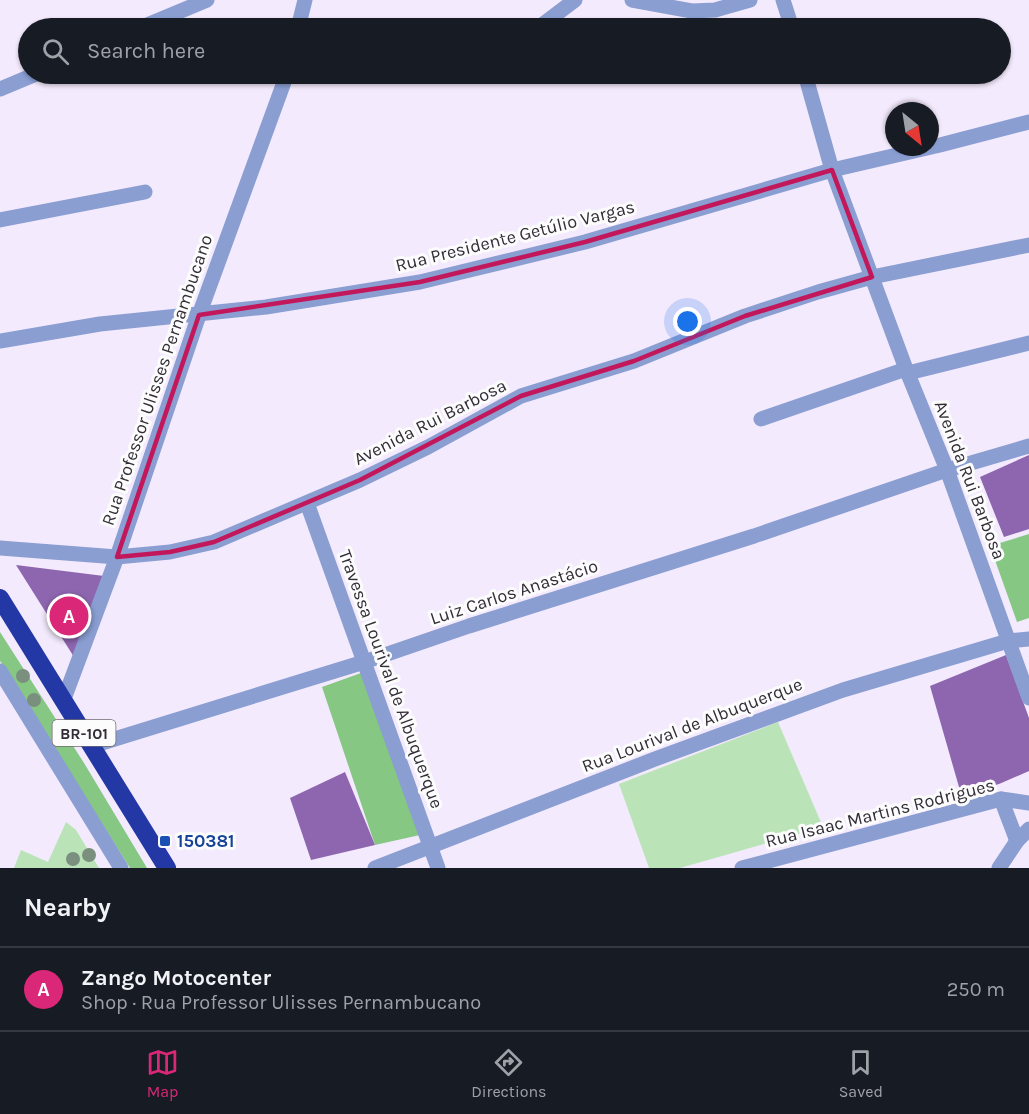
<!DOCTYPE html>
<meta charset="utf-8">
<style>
body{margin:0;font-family:Karla,sans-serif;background:#242831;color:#f1f3f6}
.compass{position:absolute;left:885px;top:102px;width:54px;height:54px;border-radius:50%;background:#171b24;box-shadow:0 2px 4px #0004;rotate:150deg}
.you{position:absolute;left:688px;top:322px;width:21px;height:21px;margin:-15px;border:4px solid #fff;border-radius:50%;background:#1a73e8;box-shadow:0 0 0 9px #1a73e833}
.badge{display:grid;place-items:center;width:39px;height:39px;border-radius:50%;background:#db2777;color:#fff;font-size:20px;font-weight:700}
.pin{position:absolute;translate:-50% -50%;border:3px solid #fff;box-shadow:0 2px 6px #0006}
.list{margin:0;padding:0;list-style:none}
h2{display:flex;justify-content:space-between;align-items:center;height:78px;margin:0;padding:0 24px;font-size:26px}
h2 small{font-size:20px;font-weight:400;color:#9ea1a6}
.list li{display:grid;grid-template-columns:39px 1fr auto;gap:18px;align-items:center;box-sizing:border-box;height:84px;padding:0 24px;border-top:2px solid #363941}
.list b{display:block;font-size:22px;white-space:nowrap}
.list p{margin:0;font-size:20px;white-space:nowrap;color:#9ea1a6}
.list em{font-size:20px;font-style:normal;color:#9ea1a6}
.icon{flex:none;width:33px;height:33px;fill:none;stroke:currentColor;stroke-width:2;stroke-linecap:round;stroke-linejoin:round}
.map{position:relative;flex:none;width:1029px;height:868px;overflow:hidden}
.search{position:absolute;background:#171b24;box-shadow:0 2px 4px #0004;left:18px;right:18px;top:18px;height:66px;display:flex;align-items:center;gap:15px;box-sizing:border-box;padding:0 21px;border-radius:33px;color:#9ea1a6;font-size:22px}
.sheet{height:162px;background:#171b24}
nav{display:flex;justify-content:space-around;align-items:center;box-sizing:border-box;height:84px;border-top:2px solid #363941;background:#171b24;font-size:16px;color:#9ea1a6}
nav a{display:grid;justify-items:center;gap:3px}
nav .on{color:#db2777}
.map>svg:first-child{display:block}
.green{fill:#bae4b8}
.forest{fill:#85c783}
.building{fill:#8e66b0}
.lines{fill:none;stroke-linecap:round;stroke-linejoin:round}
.minor{stroke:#8a9ed2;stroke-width:15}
.highway{stroke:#2337a5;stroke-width:18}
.tree{fill:#7b8f7f}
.marked{fill:none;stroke:#c2185b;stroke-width:4.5;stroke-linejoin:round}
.transit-dot{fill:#1a4fb4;stroke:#fcfcfc;stroke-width:2}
.labels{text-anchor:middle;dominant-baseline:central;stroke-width:6;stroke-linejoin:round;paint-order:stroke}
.shield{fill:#fcfcfc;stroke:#6f6b71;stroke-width:1.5}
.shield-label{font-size:16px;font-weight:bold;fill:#322d36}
.street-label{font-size:18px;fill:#322d36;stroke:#fcfcfc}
.transit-label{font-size:18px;font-weight:bold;fill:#164399;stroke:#fcfcfc;text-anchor:start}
</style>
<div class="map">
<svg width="1029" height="868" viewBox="0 0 1029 868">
<rect width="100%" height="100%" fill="#f4eafd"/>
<g class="green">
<path d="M 778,722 L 823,827 L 680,868 L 649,868 L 619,784 Z"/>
<path d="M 66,822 L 76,830 L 99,868 L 14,868 L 21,850 L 48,862 Z"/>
</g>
<g class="forest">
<path d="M 1029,534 L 1029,618 L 1017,622 L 990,546 Z"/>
<path d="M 0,632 L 84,763 L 147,868 L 130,868 L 0,661 Z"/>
<path d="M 361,673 L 420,835 L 375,845 L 322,687 Z"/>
</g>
<g class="building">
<path d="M 1029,455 L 1029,529 L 1004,537 L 980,477 Z"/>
<path d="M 16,565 L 104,576 L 74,657 Z"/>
<path d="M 1006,655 L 1029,718 L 1029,771 L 999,784 L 961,794 L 930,686 Z"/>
<path d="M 345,772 L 375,845 L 311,860 L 290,798 Z"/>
</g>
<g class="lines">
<g class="minor">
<path d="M 632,0 L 692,11 L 715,10 L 750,0"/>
<path d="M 783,0 L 792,28"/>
<path d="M 140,28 L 207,0"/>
<path d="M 298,28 L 305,0"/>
<path d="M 538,28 L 575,0"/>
<path d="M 805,74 L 832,170 L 906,369 L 947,470 L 1029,698"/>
<path d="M 0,89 L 36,74"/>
<path d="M 0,220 L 145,192"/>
<path d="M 0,341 L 100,324 L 266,307 L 420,282 L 585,242 L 832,170 L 940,145 L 1029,122"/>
<path d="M 908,373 L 1029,343"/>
<path d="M 761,419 L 906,369"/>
<path d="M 307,503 L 438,868"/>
<path d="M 0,548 L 117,557 L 170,552 L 214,542 L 360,480 L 428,447 L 521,396 L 634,361 L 745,316 L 818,292 L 872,277 L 1029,245"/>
<path d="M 0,671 L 121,868"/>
<path d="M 64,699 L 117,557 L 199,315 L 287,74"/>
<path d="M 92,746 L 364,662 L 469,626 L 754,536 L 947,470 L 1029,446"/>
<path d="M 1001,799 L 1017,841"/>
<path d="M 375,868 L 655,759 L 843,690 L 1008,641 L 1029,639"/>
<path d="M 742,868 L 1001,799 L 1029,803"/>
<path d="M 999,868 L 1017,841 L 1029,829"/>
</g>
<path class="highway" d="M 0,598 L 167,868"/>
</g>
<g class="tree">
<circle cx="23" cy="676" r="7"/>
<circle cx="34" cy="700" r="7"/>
<circle cx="89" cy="855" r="7"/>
<circle cx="73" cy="859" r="7"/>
</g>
<path class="marked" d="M 832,170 L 872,277 L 745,316 L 634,361 L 521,396 L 360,480 L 214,542 L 170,552 L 117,557 L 199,315 L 420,282 L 585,242 Z"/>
<rect class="transit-dot" x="159" y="835" width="12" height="12" rx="3"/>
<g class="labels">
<rect class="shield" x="52.5" y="720" width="63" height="26" rx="4.5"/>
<g class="shield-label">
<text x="84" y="733">BR-101</text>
</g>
<g class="street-label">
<text transform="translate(515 236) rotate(-14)">Rua Presidente Getúlio Vargas</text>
<text transform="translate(157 380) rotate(-71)">Rua Professor Ulisses Pernambucano</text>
<text transform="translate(430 422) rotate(-27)">Avenida Rui Barbosa</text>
<text transform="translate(970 480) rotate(69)">Avenida Rui Barbosa</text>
<text transform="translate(514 592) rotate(-18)">Luiz Carlos Anastácio</text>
<text transform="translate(391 679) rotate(70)">Travessa Lourival de Albuquerque</text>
<text transform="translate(692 725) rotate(-21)">Rua Lourival de Albuquerque</text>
<text transform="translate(880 813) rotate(-14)">Rua Isaac Martins Rodrigues</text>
</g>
<g class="transit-label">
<text x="177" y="841">150381</text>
</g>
</g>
</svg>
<svg class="compass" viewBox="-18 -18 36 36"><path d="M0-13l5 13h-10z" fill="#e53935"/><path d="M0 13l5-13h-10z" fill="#9ea1a6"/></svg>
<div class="you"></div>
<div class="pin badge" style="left:69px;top:616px">A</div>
<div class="search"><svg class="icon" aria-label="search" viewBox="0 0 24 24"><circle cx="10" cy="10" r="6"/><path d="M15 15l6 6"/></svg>Search here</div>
</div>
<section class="sheet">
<h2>Nearby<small></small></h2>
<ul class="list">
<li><span class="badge">A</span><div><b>Zango Motocenter</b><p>Shop · Rua Professor Ulisses Pernambucano</p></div><em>250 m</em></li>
</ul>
</section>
<nav>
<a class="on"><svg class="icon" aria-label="map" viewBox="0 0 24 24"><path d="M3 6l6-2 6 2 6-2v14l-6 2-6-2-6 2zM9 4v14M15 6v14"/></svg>Map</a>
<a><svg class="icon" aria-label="directions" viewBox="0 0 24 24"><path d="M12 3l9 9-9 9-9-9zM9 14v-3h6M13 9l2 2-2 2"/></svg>Directions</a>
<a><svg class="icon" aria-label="saved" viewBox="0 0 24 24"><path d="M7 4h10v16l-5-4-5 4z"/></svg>Saved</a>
</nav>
